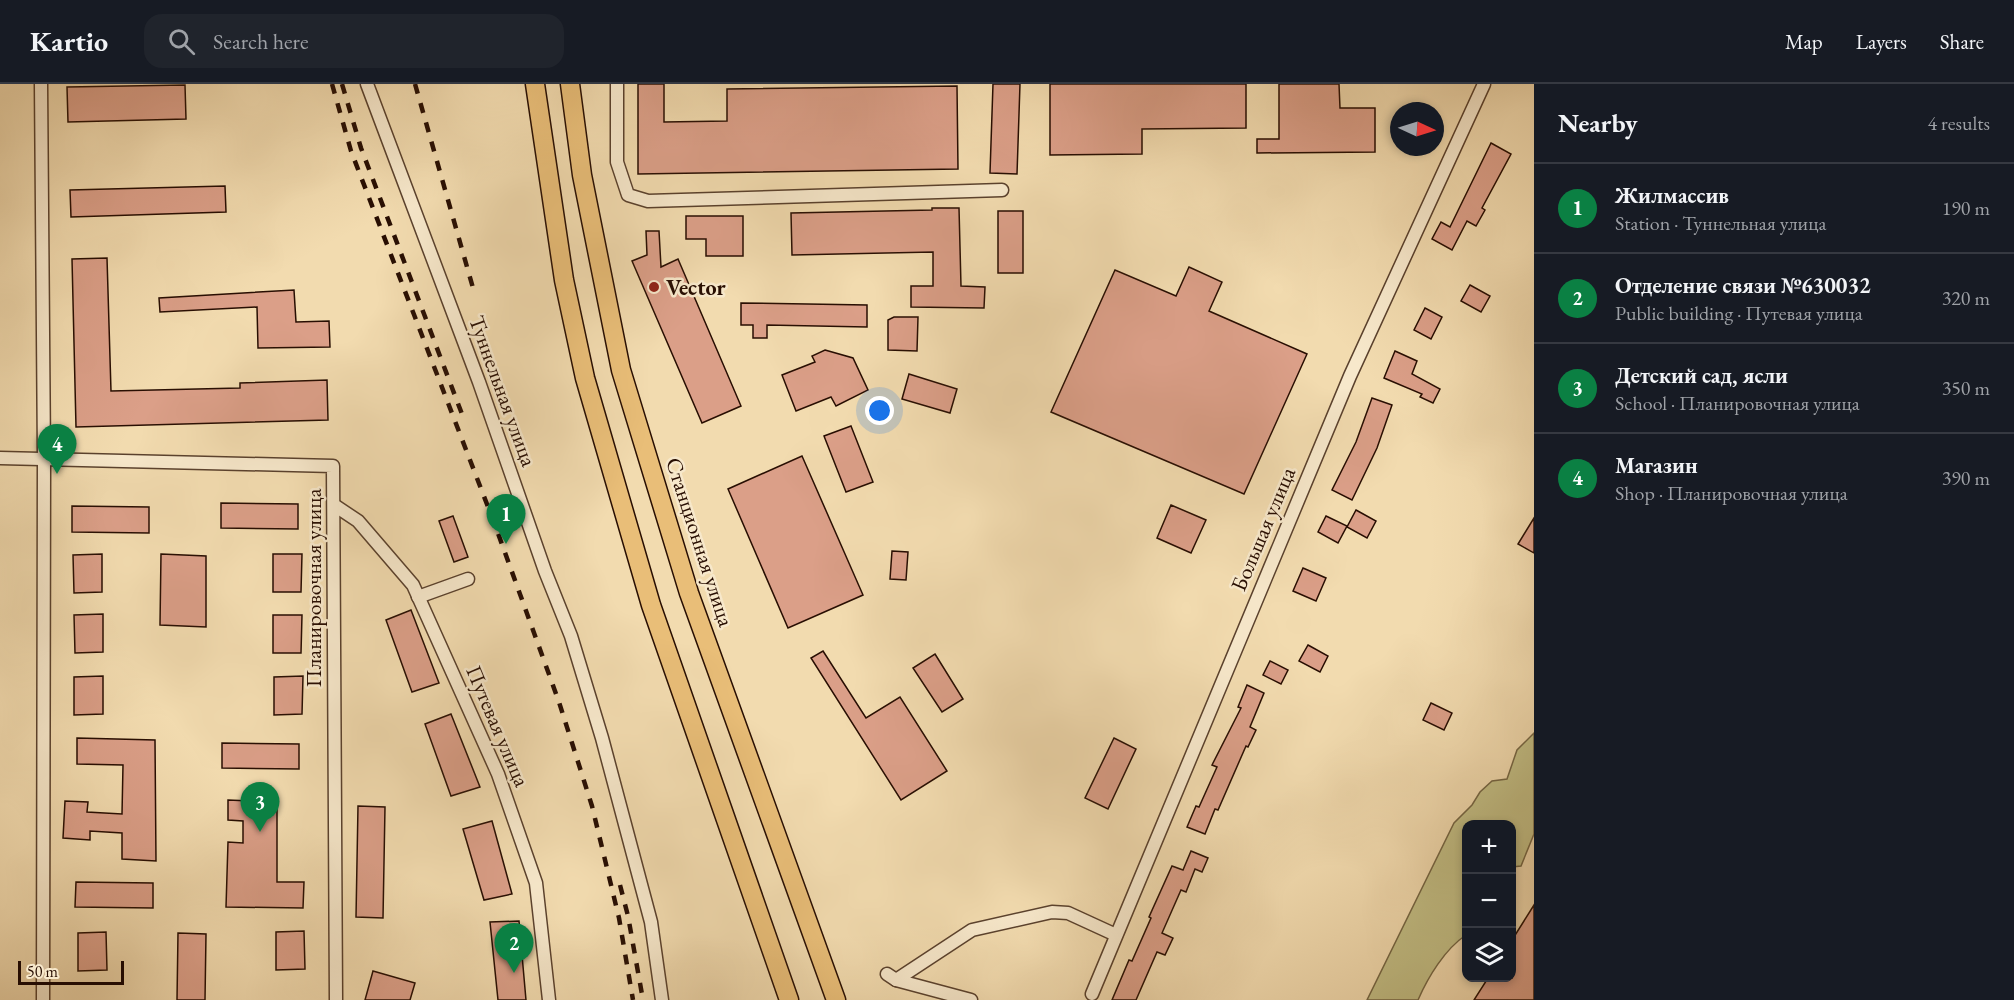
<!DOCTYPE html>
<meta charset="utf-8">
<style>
body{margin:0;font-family:"EB Garamond",serif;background:#20242c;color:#f1f3f6}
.controls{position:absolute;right:18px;bottom:18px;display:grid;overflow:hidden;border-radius:12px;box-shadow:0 3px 9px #0003}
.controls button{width:54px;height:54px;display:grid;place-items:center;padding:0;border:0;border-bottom:2px solid #363941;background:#171b24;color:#f1f3f6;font:30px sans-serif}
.compass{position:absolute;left:1390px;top:18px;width:54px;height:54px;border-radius:50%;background:#171b24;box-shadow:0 3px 9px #0003;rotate:94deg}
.scale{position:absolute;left:18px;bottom:15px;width:106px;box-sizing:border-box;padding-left:6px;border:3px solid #280e02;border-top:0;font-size:16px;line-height:21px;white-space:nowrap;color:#280e02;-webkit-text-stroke:4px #f7e8cb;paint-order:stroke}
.you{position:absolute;left:880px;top:327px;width:21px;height:21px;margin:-15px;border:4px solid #fff;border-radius:50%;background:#1a73e8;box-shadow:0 0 0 9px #1a73e833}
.badge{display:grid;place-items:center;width:39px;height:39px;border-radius:50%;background:#0b8043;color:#fff;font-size:20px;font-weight:700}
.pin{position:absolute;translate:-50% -50px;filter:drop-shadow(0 2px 3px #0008)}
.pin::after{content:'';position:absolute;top:32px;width:21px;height:18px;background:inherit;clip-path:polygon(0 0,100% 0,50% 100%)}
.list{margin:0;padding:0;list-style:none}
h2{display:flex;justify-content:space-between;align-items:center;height:78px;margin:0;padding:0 24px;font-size:26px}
h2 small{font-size:20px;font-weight:400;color:#9ea1a6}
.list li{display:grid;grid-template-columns:39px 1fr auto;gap:18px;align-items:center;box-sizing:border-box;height:90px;padding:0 24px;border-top:2px solid #363941}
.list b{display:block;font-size:22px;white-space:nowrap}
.list p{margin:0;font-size:20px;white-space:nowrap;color:#9ea1a6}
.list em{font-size:20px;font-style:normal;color:#9ea1a6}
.icon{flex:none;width:33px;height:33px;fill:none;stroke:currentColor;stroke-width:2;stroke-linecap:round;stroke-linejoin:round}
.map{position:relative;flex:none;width:1534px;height:916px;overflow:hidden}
header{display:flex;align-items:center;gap:36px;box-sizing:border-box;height:84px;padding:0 30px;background:#171b24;border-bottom:2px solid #363941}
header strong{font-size:28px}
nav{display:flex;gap:33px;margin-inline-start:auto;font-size:21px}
.search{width:420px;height:54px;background:#20242c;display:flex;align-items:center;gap:15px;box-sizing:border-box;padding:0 21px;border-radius:18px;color:#9ea1a6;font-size:22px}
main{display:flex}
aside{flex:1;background:#171b24}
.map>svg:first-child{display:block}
.green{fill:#c2be85;stroke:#756644;stroke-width:1.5}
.building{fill:#db9f88;stroke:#280e02;stroke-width:1.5}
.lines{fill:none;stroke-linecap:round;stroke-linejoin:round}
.minor-casing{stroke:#5a412d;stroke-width:15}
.primary-casing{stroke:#280e02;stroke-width:21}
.minor{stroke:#f7e8cb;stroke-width:12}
.primary{stroke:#e9be78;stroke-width:18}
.rail{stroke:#280e02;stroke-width:4.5;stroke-dasharray:10 10;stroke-linecap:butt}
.poi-dot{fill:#8f2418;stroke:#f7e8cb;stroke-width:2}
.labels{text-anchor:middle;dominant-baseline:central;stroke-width:5;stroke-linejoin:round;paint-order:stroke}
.poi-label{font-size:22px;font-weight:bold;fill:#280e02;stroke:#f7e8cb;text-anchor:start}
.street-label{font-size:22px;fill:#280e02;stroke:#f7e8cb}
</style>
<header>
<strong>Kartio</strong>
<div class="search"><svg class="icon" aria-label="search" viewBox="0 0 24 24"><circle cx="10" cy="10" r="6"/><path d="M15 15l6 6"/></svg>Search here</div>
<nav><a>Map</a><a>Layers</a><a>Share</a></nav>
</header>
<main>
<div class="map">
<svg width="1534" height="916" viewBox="0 0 1534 916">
<rect width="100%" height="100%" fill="#f2dbaf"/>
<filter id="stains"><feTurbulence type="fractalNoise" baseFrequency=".00333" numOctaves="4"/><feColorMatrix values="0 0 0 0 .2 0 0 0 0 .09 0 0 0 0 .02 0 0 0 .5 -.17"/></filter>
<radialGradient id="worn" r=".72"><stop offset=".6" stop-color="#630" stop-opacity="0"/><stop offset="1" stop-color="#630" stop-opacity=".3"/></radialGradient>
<path class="green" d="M 1534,649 L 1534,750 L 1521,782 L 1512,783 L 1512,740 L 1466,740 L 1466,851 C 1445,865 1428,893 1418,916 L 1367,916 L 1454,739 L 1472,721 L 1480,708 L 1492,697 L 1507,695 L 1517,666 Z"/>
<g class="building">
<path d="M 638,0 L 664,0 L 664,38 L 727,37 L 727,5 L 957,2 L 958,85 L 638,90 Z"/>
<path d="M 993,0 L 1020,0 L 1017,90 L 990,89 Z"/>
<path d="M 1050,0 L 1246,0 L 1246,44 L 1142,45 L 1142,70 L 1050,71 Z"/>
<path d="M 1279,0 L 1339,0 L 1340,24 L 1375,24 L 1375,68 L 1257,69 L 1257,55 L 1279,55 Z"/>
<path d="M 185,1 L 186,35 L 68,38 L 67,3 Z"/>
<path d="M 1491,59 L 1511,70 L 1482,124 L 1485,126 L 1476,142 L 1467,137 L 1452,166 L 1432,155 L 1441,138 L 1450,143 Z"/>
<path d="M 225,102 L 226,128 L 71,133 L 70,106 Z"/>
<path d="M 932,124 L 959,124 L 961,202 L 985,203 L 984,224 L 911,223 L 911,202 L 933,202 L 933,168 L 792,171 L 791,129 L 932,126 Z"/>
<rect x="998" y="127" width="25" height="62"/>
<path d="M 686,132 L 743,132 L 743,172 L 706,172 L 706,155 L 686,155 Z"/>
<path d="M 646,147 L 659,147 L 661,183 L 678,175 L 741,322 L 702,339 L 632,177 L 647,171 Z"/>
<path d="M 107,174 L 111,307 L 240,304 L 240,299 L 327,296 L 328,336 L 76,343 L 72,175 Z"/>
<path d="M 1189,183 L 1222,198 L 1209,227 L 1307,270 L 1244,410 L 1051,328 L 1115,186 L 1176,212 Z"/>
<path d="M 1470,201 L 1490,212 L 1481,228 L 1461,217 Z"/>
<path d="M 294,206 L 296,238 L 329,237 L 330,263 L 258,264 L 257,223 L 160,228 L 159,214 Z"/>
<path d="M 741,219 L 867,221 L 867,243 L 767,241 L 767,254 L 753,254 L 753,241 L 741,241 Z"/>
<path d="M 1425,224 L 1442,233 L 1431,255 L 1414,246 Z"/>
<path d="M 894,233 L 918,233 L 917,267 L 888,266 L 888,236 Z"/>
<path d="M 825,266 L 853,274 L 868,306 L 836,322 L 831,313 L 796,327 L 782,291 L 815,278 L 812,272 Z"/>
<path d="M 1395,267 L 1417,277 L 1412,290 L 1440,305 L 1433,319 L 1420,313 L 1422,310 L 1384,294 Z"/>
<path d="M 909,290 L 957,305 L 950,329 L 902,315 Z"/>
<path d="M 1372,314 L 1392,321 L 1377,364 L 1352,416 L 1332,406 L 1356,358 Z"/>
<path d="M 851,342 L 873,398 L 846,408 L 824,352 Z"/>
<path d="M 802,372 L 863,511 L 788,544 L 728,405 Z"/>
<path d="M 221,419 L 298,420 L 298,445 L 221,444 Z"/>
<path d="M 1171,421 L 1206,436 L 1191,469 L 1157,454 Z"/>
<path d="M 72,422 L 149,423 L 149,449 L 72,448 Z"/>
<path d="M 1356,426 L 1376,437 L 1367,454 L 1347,443 Z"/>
<path d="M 453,432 L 468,473 L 454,478 L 439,437 Z"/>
<path d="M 1326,432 L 1347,442 L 1338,459 L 1318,448 Z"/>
<path d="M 1534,434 L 1534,469 L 1518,460 Z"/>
<path d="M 892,467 L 908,468 L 906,496 L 890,495 Z"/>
<path d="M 102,470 L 102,508 L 74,509 L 73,471 Z"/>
<path d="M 161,470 L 206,472 L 206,543 L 160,541 Z"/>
<path d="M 273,470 L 302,470 L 301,508 L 273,508 Z"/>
<path d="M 1303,484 L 1326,494 L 1316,517 L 1293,507 Z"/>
<path d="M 411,526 L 439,599 L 412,608 L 386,536 Z"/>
<path d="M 103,530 L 103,568 L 75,569 L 74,531 Z"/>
<path d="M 273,531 L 302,531 L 301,569 L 273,569 Z"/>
<path d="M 1308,561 L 1328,572 L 1320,588 L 1299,577 Z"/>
<path d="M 823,567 L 866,634 L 900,613 L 947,687 L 901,716 L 811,574 Z"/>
<path d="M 935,570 L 963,615 L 942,628 L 913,584 Z"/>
<path d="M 1270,577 L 1288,586 L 1281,600 L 1263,591 Z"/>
<path d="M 103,592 L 103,630 L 74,631 L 74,593 Z"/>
<path d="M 303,592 L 302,630 L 274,631 L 274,593 Z"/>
<path d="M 1247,601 L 1264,609 L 1250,643 L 1256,646 L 1248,663 L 1246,662 L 1218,726 L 1215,725 L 1205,750 L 1187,743 L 1196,722 L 1199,723 L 1217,683 L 1212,681 L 1241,624 L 1238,623 Z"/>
<path d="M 1431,619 L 1452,629 L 1444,646 L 1423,636 Z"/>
<path d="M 451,630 L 480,703 L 451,712 L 425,640 Z"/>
<path d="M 77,654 L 155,656 L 156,777 L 122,775 L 122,749 L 90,747 L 90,756 L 63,754 L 65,717 L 88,718 L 87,728 L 122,730 L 123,681 L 77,680 Z"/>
<path d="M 1114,654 L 1136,665 L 1108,725 L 1085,714 Z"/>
<path d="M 222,659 L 299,660 L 299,685 L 222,684 Z"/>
<path d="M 228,716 L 277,718 L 277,798 L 304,798 L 303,824 L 226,823 L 228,758 L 243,759 L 243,737 L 228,736 Z"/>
<path d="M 358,722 L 385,723 L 383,834 L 356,833 Z"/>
<path d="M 492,737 L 512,810 L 484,816 L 463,745 Z"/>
<path d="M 1191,767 L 1208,774 L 1202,788 L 1195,785 L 1186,808 L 1181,806 L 1162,849 L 1173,854 L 1165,871 L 1157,868 L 1136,916 L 1112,916 L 1129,876 L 1132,877 L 1151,834 L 1149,833 L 1172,782 L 1183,786 Z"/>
<path d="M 76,798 L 153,799 L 153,824 L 75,823 Z"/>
<path d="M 1534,821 L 1534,916 L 1474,916 L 1488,894 L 1512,894 L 1512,856 Z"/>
<path d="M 519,837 L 526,916 L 498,916 L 490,838 Z"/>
<path d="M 304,847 L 305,885 L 276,886 L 276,848 Z"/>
<path d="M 106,848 L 107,886 L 78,887 L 78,849 Z"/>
<path d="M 178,849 L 206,850 L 205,916 L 177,916 Z"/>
<path d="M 373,887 L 415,899 L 410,916 L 365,916 Z"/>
</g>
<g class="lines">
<g class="minor-casing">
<g id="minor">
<path d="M 41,0 L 44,374 L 43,916"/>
<path d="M 367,0 L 479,298 L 545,487 L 571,552 L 602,654 L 651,838 L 662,916"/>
<path d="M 617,0 L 617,78 L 628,111 L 648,117 L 1002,106"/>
<path d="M 0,374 L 333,382 L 336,916"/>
<path d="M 334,421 L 358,437 L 413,501 L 498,690 L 536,799 L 549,916"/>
<path d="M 418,513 L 468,495"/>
<path d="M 887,890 L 896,896 L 971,916"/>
<path d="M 896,896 L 972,846 L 1052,828 L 1068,829 L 1116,851"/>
<path d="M 1092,910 L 1350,292 L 1484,0"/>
</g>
</g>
<g class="primary-casing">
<g id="primary">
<path d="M 535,0 L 564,196 L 585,294 L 651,521 L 789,916"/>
<path d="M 570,0 L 582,91 L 621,286 L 689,509 L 836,916"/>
</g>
</g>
<use href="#minor" class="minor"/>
<use href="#primary" class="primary"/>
<g class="rail">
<path d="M 332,0 L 351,67 L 495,441 L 559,618 L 592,722 L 619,834 L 633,916"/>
<path d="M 342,0 L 361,64 L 465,338"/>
<path d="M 415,0 L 473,204"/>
<path d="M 620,801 L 628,832 L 643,916"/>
</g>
</g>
<circle class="poi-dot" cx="654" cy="203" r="6"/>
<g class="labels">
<g class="poi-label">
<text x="666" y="203">Vector</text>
</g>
<g class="street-label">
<text transform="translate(503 307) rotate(70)">Туннельная улица</text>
<text transform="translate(1263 445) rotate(-67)">Большая улица</text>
<text transform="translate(700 458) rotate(72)">Станционная улица</text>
<text transform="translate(313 504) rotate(-90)">Планировочная улица</text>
<text transform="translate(498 642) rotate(67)">Путевая улица</text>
</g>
</g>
<rect width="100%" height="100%" filter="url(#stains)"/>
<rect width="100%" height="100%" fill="url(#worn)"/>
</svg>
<div class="controls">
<button>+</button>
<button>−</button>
<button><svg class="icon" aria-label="layers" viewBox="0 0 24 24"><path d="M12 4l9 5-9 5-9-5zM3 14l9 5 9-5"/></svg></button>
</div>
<svg class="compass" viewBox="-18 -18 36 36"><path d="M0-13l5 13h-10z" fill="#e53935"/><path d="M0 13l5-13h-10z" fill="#9ea1a6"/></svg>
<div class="scale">50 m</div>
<div class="you"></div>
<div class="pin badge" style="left:506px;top:460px">1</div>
<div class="pin badge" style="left:514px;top:889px">2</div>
<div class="pin badge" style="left:260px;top:748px">3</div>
<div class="pin badge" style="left:57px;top:390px">4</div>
</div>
<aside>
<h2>Nearby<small>4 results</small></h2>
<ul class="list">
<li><span class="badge">1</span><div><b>Жилмассив</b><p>Station · Туннельная улица</p></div><em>190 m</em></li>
<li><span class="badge">2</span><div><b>Отделение связи №630032</b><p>Public building · Путевая улица</p></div><em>320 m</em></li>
<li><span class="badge">3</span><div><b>Детский сад, ясли</b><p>School · Планировочная улица</p></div><em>350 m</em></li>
<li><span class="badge">4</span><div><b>Магазин</b><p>Shop · Планировочная улица</p></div><em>390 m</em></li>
</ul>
</aside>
</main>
